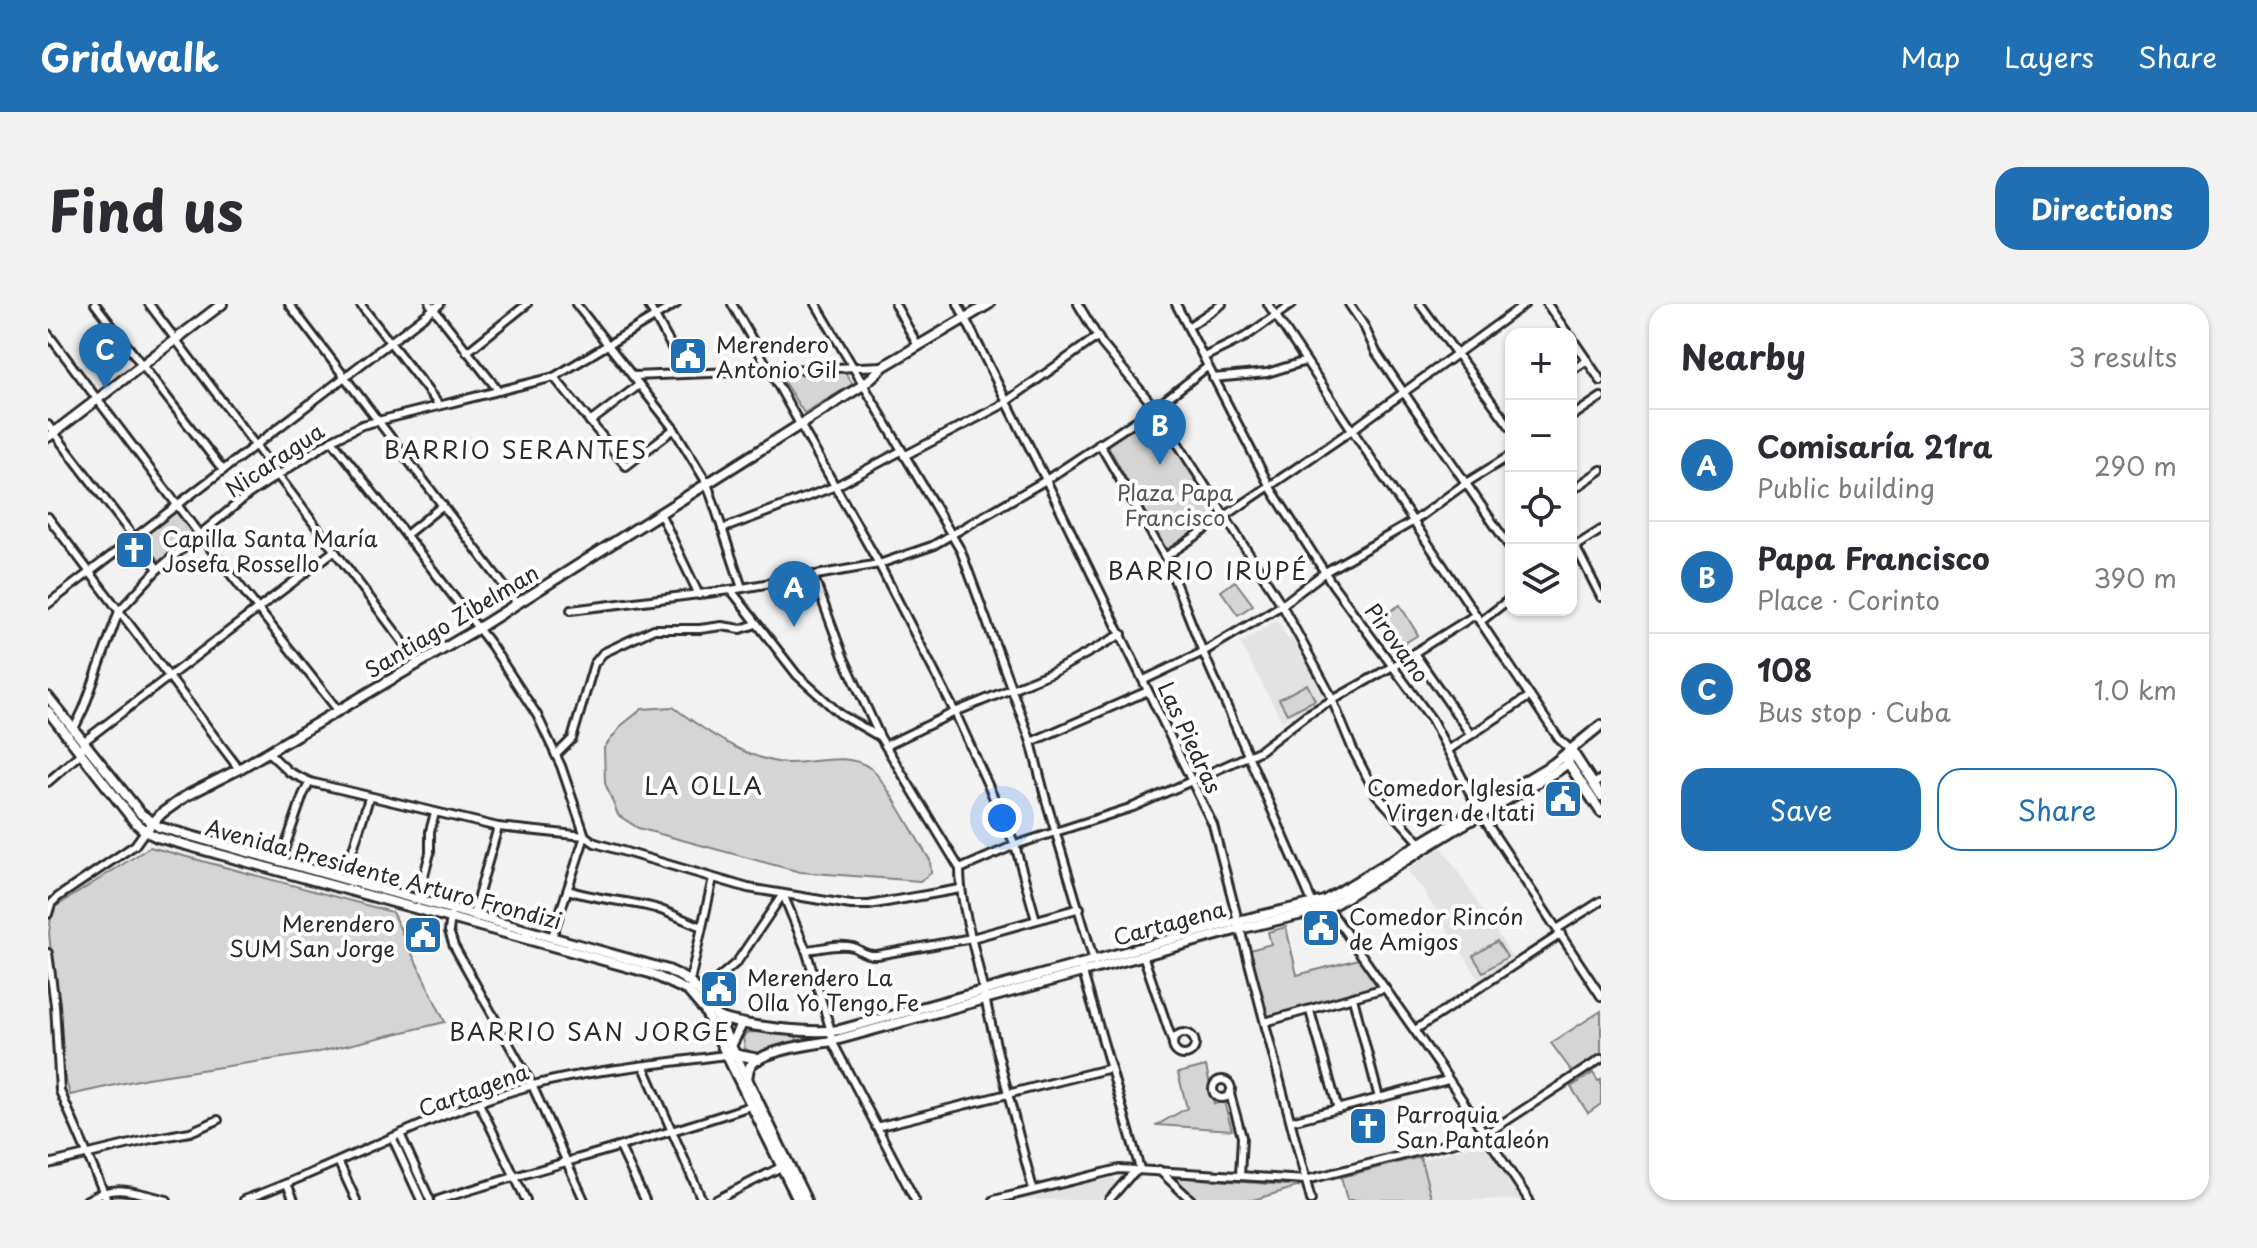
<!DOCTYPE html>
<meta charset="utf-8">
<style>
body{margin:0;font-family:"Playpen Sans",sans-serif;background:#f2f2f3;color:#2b2b33}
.controls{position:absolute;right:24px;top:24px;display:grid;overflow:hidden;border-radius:16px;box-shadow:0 2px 6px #0004}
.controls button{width:72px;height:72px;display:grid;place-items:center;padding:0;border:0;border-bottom:2px solid #e1e1e2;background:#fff;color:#2b2b33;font:40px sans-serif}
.you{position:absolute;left:954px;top:514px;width:28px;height:28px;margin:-20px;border:6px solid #fff;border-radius:50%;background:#1a73e8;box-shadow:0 0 0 12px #1a73e833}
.badge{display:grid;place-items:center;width:52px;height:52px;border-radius:50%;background:#1f6fb2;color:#fff;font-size:26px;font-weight:700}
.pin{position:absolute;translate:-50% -66px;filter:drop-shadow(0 2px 4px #0008)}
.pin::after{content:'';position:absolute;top:42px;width:28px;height:24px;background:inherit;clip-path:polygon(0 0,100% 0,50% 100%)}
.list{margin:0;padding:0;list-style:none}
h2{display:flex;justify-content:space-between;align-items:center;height:104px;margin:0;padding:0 32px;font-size:34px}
h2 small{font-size:26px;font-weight:400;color:#7c7c81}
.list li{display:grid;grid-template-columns:52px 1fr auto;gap:24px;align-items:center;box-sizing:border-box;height:112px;padding:0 32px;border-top:2px solid #e1e1e2}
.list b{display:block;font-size:30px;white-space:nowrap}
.list p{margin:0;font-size:26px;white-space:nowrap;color:#7c7c81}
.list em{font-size:26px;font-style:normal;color:#7c7c81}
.actions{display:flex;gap:16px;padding:24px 32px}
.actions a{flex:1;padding:18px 0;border:2px solid #1f6fb2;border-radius:24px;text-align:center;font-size:28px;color:#1f6fb2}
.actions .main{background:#1f6fb2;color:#fff}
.icon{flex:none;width:44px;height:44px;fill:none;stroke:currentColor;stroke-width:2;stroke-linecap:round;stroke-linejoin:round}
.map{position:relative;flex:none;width:1553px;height:896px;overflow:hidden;border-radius:24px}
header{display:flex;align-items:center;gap:48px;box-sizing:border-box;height:112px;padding:0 40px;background:#1f6fb2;color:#fff}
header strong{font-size:38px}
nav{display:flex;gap:44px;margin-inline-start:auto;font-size:28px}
.intro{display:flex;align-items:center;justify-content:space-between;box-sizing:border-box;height:192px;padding:0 48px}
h1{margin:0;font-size:56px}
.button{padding:20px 36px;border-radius:24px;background:#1f6fb2;color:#fff;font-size:28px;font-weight:700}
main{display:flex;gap:48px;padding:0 48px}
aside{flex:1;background:#fff;border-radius:24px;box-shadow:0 2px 6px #0004}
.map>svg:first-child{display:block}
.built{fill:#e3e3e3}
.green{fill:#d5d5d5;stroke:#808080;stroke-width:2}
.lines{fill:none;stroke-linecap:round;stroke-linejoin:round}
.street-casing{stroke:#2b2b2b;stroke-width:12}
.secondary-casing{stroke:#2b2b2b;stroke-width:14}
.street{stroke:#fff;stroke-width:6}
.secondary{stroke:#fff;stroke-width:8}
.labels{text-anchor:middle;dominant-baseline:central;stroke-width:8;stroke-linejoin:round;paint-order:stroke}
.poi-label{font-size:22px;fill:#2b2b2b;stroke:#fff;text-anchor:start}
.street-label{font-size:22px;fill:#2b2b2b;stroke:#fff}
.park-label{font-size:22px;fill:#565656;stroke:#fff}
.neighbourhood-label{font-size:24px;letter-spacing:2px;fill:#2b2b2b;stroke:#fff}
</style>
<header>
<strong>Gridwalk</strong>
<nav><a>Map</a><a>Layers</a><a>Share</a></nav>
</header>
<div class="intro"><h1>Find us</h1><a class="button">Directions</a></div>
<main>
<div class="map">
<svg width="1553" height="896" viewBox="0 0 1553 896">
<rect width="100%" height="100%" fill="#f2f2f2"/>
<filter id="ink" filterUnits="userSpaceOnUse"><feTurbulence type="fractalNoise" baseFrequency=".0125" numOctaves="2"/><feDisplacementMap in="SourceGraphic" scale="16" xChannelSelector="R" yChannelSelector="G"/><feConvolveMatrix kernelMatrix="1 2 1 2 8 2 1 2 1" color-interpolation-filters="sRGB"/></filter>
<g filter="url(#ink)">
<g class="built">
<path d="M 1229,316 L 1240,335 L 1244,334 L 1275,391 L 1273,395 L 1234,417 L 1192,339 Z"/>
<path d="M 1394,543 L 1465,654 L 1431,676 L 1372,581 L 1370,581 L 1359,566 Z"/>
<path d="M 1436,839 L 1474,896 L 1384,896 L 1373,856 Z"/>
<path d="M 1064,871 L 1068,878 L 1052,896 L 969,896 Z"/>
</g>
<g class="green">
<path d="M 795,66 L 805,80 L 756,109 L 732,72 Z"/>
<path d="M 1106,110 L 1169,209 L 1168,214 L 1121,247 L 1117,246 L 1059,140 Z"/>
<path d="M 130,206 L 148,229 L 111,261 L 91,236 Z"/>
<path d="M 1187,277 L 1205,301 L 1190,311 L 1173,287 Z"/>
<path d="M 1352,301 L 1370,331 L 1352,342 L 1333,313 Z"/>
<path d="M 1259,380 L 1267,396 L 1239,410 L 1231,395 Z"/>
<path d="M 625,403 C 656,426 700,457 739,459 C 767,460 798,447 822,464 C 836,473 870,538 882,556 L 883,569 L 872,577 L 752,568 L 590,524 L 570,511 L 557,479 L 556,444 L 574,421 L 594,405 Z"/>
<path d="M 102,543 L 344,608 L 397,718 L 267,749 L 99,774 L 22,791 L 15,766 L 1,629 L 4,605 Z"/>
<path d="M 1238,623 L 1249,671 L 1311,655 L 1331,683 L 1220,714 L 1202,646 L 1223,640 L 1220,628 Z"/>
<path d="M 1449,637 L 1459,653 L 1435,668 L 1425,652 Z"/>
<path d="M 1553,707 L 1553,752 L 1525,769 L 1503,739 Z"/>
<path d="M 704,728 L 747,729 L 749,736 L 748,738 L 709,750 L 697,745 L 695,734 L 698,729 Z"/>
<path d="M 1158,762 L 1166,800 L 1176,798 L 1184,826 L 1109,821 L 1139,804 L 1130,769 Z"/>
<path d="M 1545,769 L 1550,777 L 1553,776 L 1553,800 L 1540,809 L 1523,783 Z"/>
<path d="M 1372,853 L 1384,896 L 1299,896 L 1293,873 Z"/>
<path d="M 1123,873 L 1252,882 L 1205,896 L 1149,896 Z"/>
</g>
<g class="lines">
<g class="street-casing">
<g id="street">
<path d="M 47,0 L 175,166"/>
<path d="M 101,0 L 370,358"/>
<path d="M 241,0 L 469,299"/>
<path d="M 312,0 L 391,101"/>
<path d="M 382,0 L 450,86"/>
<path d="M 528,0 L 626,125 L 659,179 L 694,284"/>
<path d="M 600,0 L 626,47 L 632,70"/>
<path d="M 684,0 L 831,260 L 907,408 L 967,541 L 988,616"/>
<path d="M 768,0 L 913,247 L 983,438 L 998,496 L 1046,657"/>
<path d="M 847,0 L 870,42"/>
<path d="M 910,0 L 998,176 L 1165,521 L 1263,896"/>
<path d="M 1030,0 L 1054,40 L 1107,104 L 1234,301 L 1281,388 L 1305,446 L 1328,490 L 1375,542"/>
<path d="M 1128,0 L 1222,183 L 1285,281 L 1384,416 L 1434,512 L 1553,692"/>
<path d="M 1220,0 L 1482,392 L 1511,435 L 1523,446"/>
<path d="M 1301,0 L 1316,22 L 1328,48 L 1463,245"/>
<path d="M 1372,0 L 1463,124"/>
<path d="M 1499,0 L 1520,30"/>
<path d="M 1140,23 L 1174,0"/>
<path d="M 0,30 L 151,230 L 289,405"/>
<path d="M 1523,33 L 1553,77"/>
<path d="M 419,48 L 479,0"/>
<path d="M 1156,53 L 1197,33 L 1244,0"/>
<path d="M 1523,67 L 1539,56"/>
<path d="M 585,72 L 836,62"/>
<path d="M 506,73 L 578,162 L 626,125"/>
<path d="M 1165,74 L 1219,69 L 1258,57"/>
<path d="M 1523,113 L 1553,93"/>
<path d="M 542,118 L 591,81"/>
<path d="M 0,121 L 110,265"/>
<path d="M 284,136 L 443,341 L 489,411 L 513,462 L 537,532 L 504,633"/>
<path d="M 1051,139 L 1117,253 L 1155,348 L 1265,600"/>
<path d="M 856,152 L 952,102 L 1049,33"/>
<path d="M 1523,187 L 1553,166"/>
<path d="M 612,209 L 651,291"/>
<path d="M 0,213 L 191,465"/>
<path d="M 674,225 L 788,182 L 853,147"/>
<path d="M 358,231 L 395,201"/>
<path d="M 1523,234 L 1553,293"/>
<path d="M 1523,245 L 1553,226"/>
<path d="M 1117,253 L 1304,126 L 1477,0"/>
<path d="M 765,271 L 795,352 L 832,433 L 912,565 C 912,598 923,630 930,662 C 946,737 965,811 985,885"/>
<path d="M 683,286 L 749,371 L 792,410 L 832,433"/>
<path d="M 0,300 L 392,0"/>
<path d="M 523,306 L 683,286 L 831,260 L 884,242 L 998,176 L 1107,104 L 1159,63"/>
<path d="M 1432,318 L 1463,294"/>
<path d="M 1366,349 L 1423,431"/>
<path d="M 1096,376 L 1155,348 L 1234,301 L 1277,268 L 1366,217 L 1418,179 L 1463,151"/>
<path d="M 25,427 L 36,404 L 71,307 L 110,265 L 201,190 L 284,136 L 314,121 L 506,73 L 628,0"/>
<path d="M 983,438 L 1100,387"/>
<path d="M 839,441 L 907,408 L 1007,367 L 1074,330"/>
<path d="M 1400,446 L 1482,392"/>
<path d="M 220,448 L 241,468 L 262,478 L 450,523 L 537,532 L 547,539 L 700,584 L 803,601 L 821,601 L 912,585"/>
<path d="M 508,451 L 524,435 L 546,360 L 555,349 L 606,325 L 652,325 L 674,322 L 693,325 L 708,320"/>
<path d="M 0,478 L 33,449 L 35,438 L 286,247"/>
<path d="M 1546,480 L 1553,475"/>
<path d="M 232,558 L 255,491 L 262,478"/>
<path d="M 912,565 L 967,541 L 1085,503 L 1211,447 L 1258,411 L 1345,362 L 1427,311"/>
<path d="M 296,574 L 321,494"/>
<path d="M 520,586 C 549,596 578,596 607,604 C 623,609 638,617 654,623"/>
<path d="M 735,590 L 758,646 L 783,727 L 784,737 L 867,896"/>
<path d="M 370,594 L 382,549 L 382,527 L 387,509"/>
<path d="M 1279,602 L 1393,764 L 1481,896"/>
<path d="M 0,610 L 3,600 L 10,593 L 87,541 L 97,527"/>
<path d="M 425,610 L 450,523"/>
<path d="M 403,612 L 401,627 L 406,642 L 484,781 L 536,896"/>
<path d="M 1509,625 L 1553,597"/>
<path d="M 758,646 C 772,645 791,639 805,643 C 814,647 818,652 829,651 L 924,634 L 1032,604"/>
<path d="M 0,649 L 7,701 L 12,787 L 59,896"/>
<path d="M 1095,651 L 1125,739"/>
<path d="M 1034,665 L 1092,865"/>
<path d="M 642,677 L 665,574"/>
<path d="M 654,688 L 689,658 L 735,590"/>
<path d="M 1305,694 L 1331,794"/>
<path d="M 1262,707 L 1290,805"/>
<path d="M 1217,718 L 1337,684"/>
<path d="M 1367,726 L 1513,630"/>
<circle cx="1136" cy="740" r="11"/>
<path d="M 596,763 L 654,896"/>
<circle cx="1174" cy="785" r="9"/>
<path d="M 1182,790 L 1194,833 L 1192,872"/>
<path d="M 431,799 L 478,896"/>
<path d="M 1243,817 L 1400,776"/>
<path d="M 828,823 L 1063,764"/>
<path d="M 353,832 L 382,896"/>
<path d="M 345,835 L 373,896"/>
<path d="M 572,843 L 597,896"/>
<path d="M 291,859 L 308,896"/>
<path d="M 0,860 L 103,835 L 142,828 L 170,816"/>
<path d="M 1111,866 L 1143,896"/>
<path d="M 239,880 L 246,896"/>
<path d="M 39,896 C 68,878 88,889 119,896"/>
<path d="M 196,896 C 293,861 385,808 485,781 C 547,765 613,760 677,751"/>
<path d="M 390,896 C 494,863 600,837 702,802"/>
<path d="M 668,896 L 737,861"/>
<path d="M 946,896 L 1071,865 L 1258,876 L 1438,830 L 1553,755"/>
<path d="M 1061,896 L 1082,872 L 1092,865"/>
</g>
</g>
<g class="secondary-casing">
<g id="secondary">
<path d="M 0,133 L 174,0"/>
<path d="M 0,393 L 93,510 L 111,523 L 620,666 C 644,676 656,691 669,713 L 758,896"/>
<path d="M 0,407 L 86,517 L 97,527 L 109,533 L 602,669 L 640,687 L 657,707 L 750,896"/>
<path d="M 1523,446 L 1553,492"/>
<path d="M 1518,456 L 1553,508"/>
<path d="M 97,527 L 114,509 L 138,492 L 191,465 L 429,325 L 815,81 L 836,62 L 941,0"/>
<path d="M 670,713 C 698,723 763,730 792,726 L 1190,617 L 1276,597 L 1505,460 L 1553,421"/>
<path d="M 682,744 L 694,720"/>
<path d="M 685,750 L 711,755"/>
<path d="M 699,775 C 700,770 700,766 702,762 C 714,746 765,740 784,737 L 1191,625 L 1280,604 L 1411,523 L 1509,467 L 1520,459 L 1523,447"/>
</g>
</g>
<use href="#street" class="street"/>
<use href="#secondary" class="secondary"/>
</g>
</g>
<defs>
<g id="civic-square" transform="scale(2)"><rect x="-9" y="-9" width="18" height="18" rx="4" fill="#1f6fb2" stroke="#fff"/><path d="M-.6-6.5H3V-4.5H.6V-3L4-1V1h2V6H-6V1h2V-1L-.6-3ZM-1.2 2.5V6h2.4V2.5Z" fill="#fff"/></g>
<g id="church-square" transform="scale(2)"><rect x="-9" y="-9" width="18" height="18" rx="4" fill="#1f6fb2" stroke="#fff"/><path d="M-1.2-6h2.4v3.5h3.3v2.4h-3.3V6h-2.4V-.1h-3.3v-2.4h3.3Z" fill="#fff"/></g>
</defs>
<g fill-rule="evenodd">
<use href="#civic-square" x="640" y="52"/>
<use href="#church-square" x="86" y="246"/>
<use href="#civic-square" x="1515" y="495"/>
<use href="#civic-square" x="1273" y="624"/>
<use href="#civic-square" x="375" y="631"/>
<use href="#civic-square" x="671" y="685"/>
<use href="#church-square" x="1320" y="822"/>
</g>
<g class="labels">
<g class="poi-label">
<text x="668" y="39">Merendero<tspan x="668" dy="25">Antonio Gil</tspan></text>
<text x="114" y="233">Capilla Santa María<tspan x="114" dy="25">Josefa Rossello</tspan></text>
<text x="1487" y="482" text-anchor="end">Comedor Iglesia<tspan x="1487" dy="25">Virgen de Itati</tspan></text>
<text x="1301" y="611">Comedor Rincón<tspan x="1301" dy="25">de Amigos</tspan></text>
<text x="347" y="618" text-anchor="end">Merendero<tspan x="347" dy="25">SUM San Jorge</tspan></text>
<text x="699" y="672">Merendero La<tspan x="699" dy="25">Olla Yo Tengo Fe</tspan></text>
<text x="1348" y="809">Parroquia<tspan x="1348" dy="25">San Pantaleón</tspan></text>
</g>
<g class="street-label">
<text transform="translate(226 155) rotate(-34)">Nicaragua</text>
<text transform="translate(403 316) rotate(-31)">Santiago Zibelman</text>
<text transform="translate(1350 338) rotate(54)">Pirovano</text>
<text transform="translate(1143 433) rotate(65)">Las Piedras</text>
<text transform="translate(336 569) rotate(15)">Avenida Presidente Arturo Frondizi</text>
<text transform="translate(1121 618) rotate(-15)">Cartagena</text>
<text transform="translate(425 785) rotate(-20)">Cartagena</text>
</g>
<g class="park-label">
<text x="1127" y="187">Plaza Papa<tspan x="1127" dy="25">Francisco</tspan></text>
</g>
<g class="neighbourhood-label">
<text x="468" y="145">BARRIO SERANTES</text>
<text x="1160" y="266">BARRIO IRUPÉ</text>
<text x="656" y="481">LA OLLA</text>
<text x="542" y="727">BARRIO SAN JORGE</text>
</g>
</g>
</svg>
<div class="controls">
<button>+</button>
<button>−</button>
<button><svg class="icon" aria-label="locate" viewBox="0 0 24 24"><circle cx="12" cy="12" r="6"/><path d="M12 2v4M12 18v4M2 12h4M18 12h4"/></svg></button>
<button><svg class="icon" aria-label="layers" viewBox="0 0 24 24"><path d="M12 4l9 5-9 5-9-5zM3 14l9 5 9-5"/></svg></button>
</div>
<div class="you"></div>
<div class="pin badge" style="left:746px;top:323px">A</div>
<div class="pin badge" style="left:1112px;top:161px">B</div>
<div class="pin badge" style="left:57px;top:85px">C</div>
</div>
<aside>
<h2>Nearby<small>3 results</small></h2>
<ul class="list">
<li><span class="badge">A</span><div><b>Comisaría 21ra</b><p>Public building</p></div><em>290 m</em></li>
<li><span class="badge">B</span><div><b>Papa Francisco</b><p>Place · Corinto</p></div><em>390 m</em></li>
<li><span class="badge">C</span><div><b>108</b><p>Bus stop · Cuba</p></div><em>1.0 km</em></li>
</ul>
<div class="actions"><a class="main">Save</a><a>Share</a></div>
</aside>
</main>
